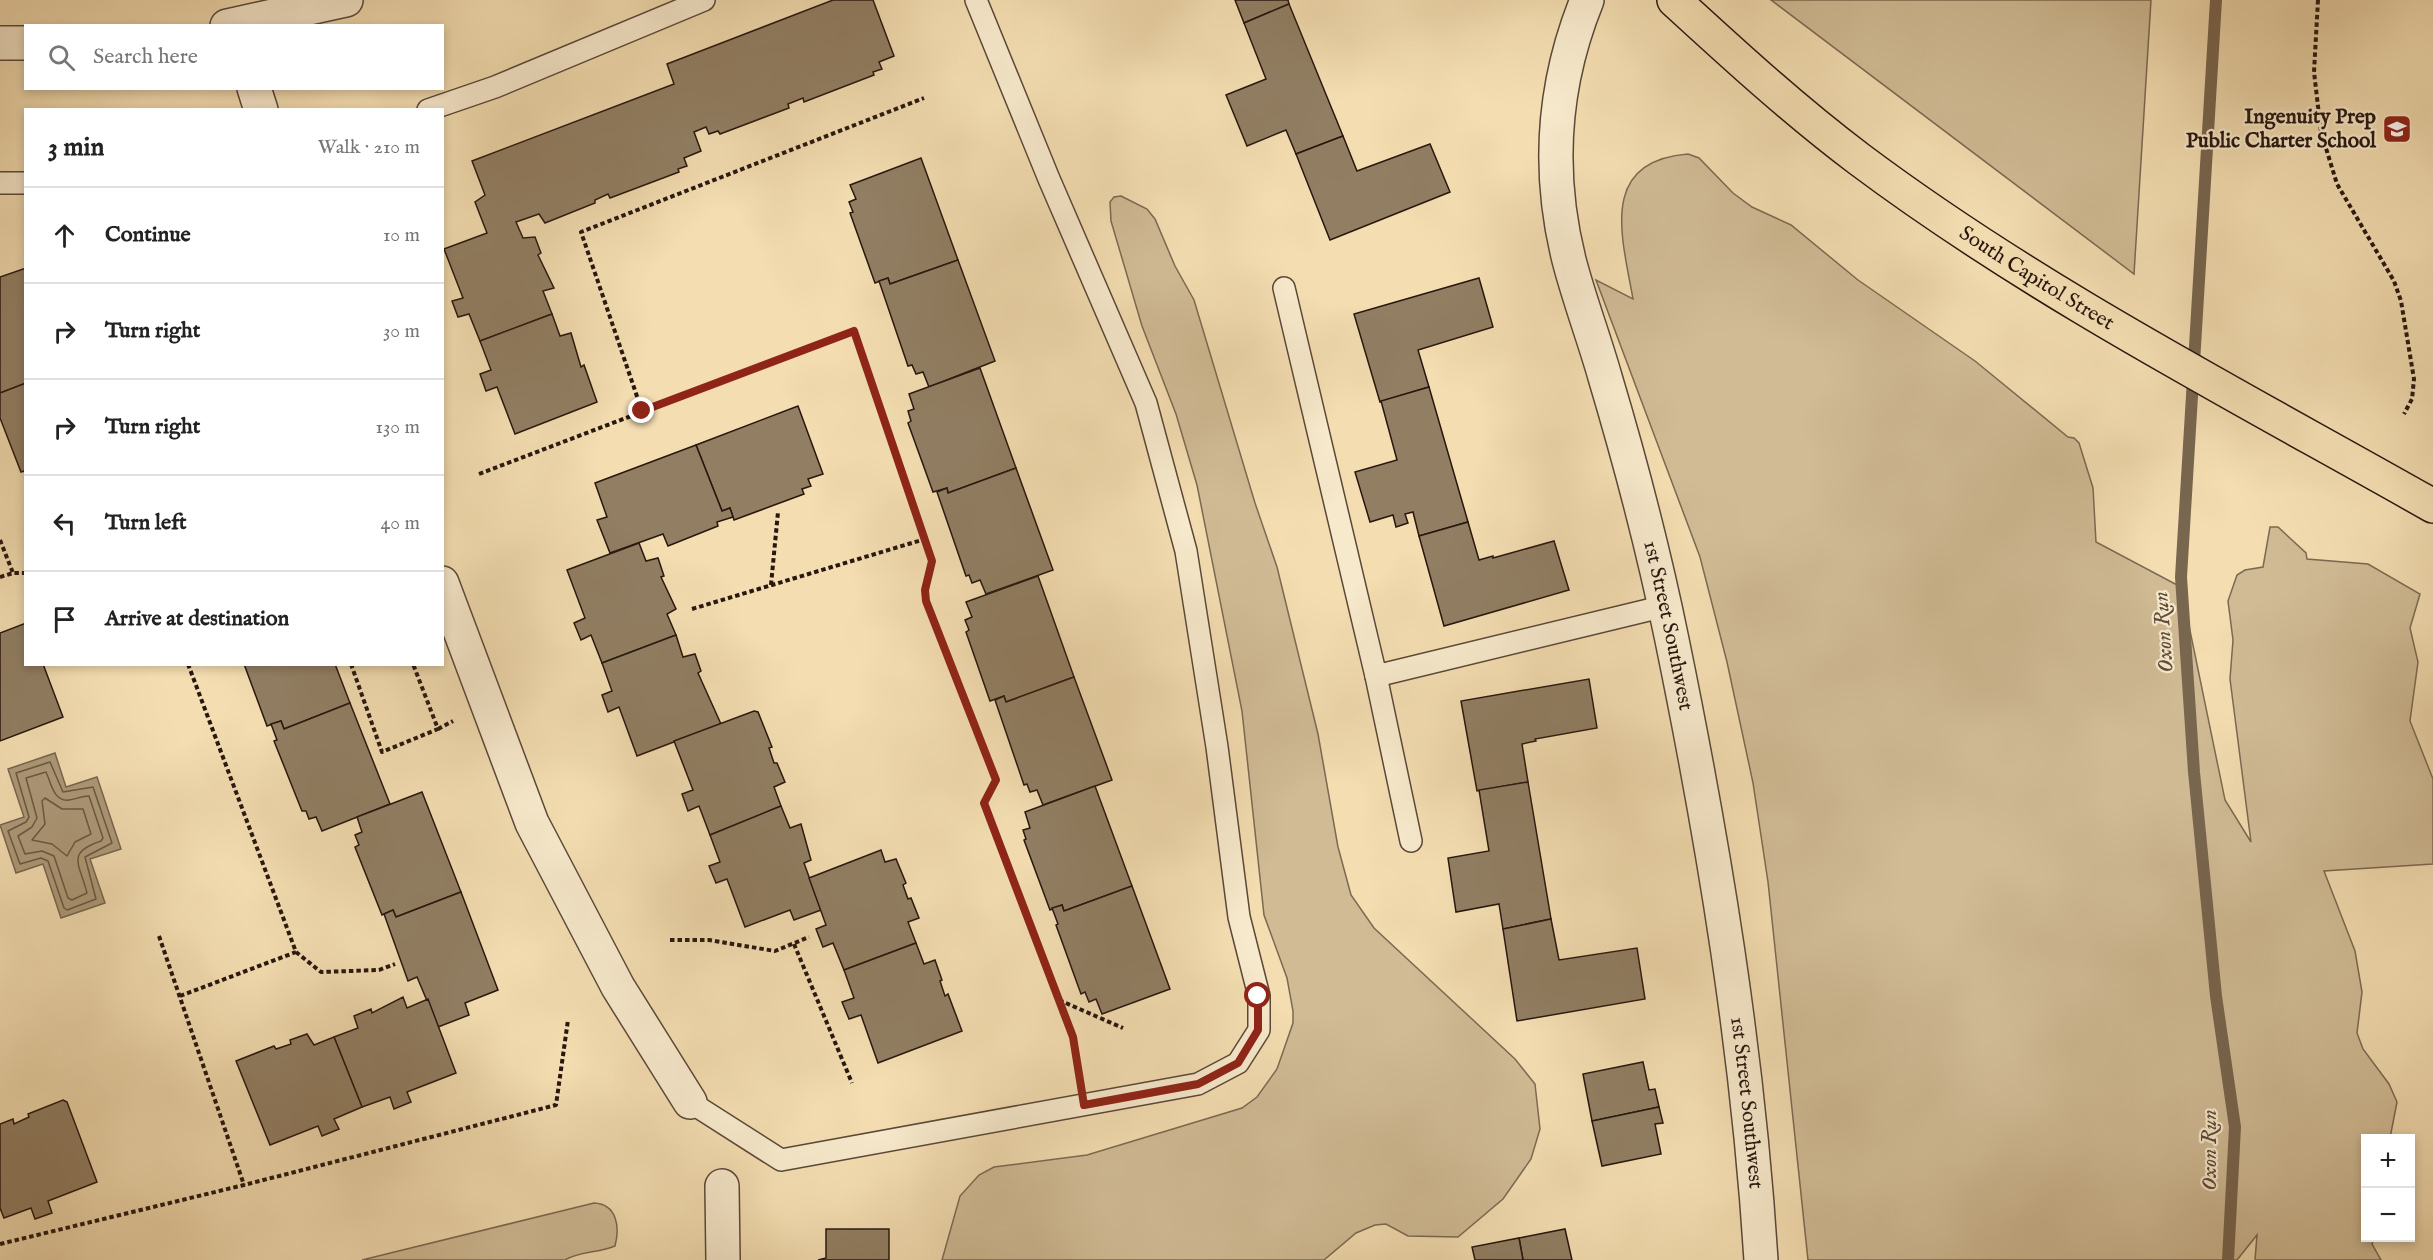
<!DOCTYPE html>
<meta charset="utf-8">
<style>
body{margin:0;font-family:"IM FELL English",serif;background:#f6f6f6;color:#222}
.controls{position:absolute;right:18px;bottom:18px;display:grid;overflow:hidden;border-radius:0px;box-shadow:0 3px 9px #0003}
.controls button{width:54px;height:54px;display:grid;place-items:center;padding:0;border:0;border-bottom:2px solid #e0e0e0;background:#fff;color:#222;font:30px sans-serif}
.stop{position:absolute;width:18px;height:18px;margin:-14px;border:4px solid #8f2418;border-radius:50%;background:#fff}
.stop.end{background:#8f2418;border-color:#fff;box-shadow:0 2px 6px #0008}
.list{margin:0;padding:0;list-style:none}
h2{display:flex;justify-content:space-between;align-items:center;height:78px;margin:0;padding:0 24px;font-size:26px}
h2 small{font-size:20px;font-weight:400;color:#767676}
.list li{display:grid;grid-template-columns:39px 1fr auto;gap:18px;align-items:center;box-sizing:border-box;height:96px;padding:0 24px;border-top:2px solid #e0e0e0}
.list b{display:block;font-size:22px;white-space:nowrap}
.list em{font-size:20px;font-style:normal;color:#767676}
.icon{flex:none;width:33px;height:33px;fill:none;stroke:currentColor;stroke-width:2;stroke-linecap:round;stroke-linejoin:round}
.map{position:relative;flex:none;width:2433px;height:1260px;overflow:hidden}
.search{position:absolute;background:#fff;box-shadow:0 3px 9px #0003;left:24px;top:24px;width:420px;height:66px;display:flex;align-items:center;gap:15px;box-sizing:border-box;padding:0 21px;border-radius:0px;color:#767676;font-size:22px}
.panel{position:absolute;background:#fff;box-shadow:0 3px 9px #0003;left:24px;top:108px;width:420px;height:558px;border-radius:0px}
.map>svg:first-child{display:block}
.green{fill:#d0bb95;stroke:#7c6952;stroke-width:1.5}
.water{fill:#ae9a7a;stroke:#78664f;stroke-width:1.5}
.lines{fill:none;stroke-linecap:round;stroke-linejoin:round}
.shore{stroke:#6a5844;stroke-width:1.5}
.stream{stroke:#78664f;stroke-width:12}
.building{fill:#917e63;stroke:#27170f;stroke-width:1.5}
.service-casing{stroke:#5a4838;stroke-width:24}
.minor-casing{stroke:#5a4838;stroke-width:36}
.primary-casing{stroke:#27170f;stroke-width:36}
.path{stroke:#27170f;stroke-width:4;stroke-dasharray:4.5 3;stroke-linecap:butt}
.service{stroke:#f7e9cc;stroke-width:21}
.minor{stroke:#f7e9cc;stroke-width:33}
.primary{stroke:#f3ddb1;stroke-width:33}
.route{stroke:#8f2418;stroke-width:8}
.labels{text-anchor:middle;dominant-baseline:central;stroke-width:4.5;stroke-linejoin:round;paint-order:stroke}
.poi-label{font-size:21px;font-weight:bold;fill:#27170f;stroke:#f7e9cc;text-anchor:end}
.street-label{font-size:21px;fill:#27170f;stroke:#f7e9cc}
.water-label{font-size:22px;font-style:italic;fill:#5d4b3a;stroke:#f7e9cc}
</style>
<div class="map">
<svg width="2433" height="1260" viewBox="0 0 2433 1260">
<rect width="100%" height="100%" fill="#f3ddb1"/>
<filter id="stains"><feTurbulence type="fractalNoise" baseFrequency=".00333" numOctaves="4"/><feColorMatrix values="0 0 0 0 .2 0 0 0 0 .09 0 0 0 0 .02 0 0 0 .5 -.17"/></filter>
<radialGradient id="worn" r=".72"><stop offset=".6" stop-color="#630" stop-opacity="0"/><stop offset="1" stop-color="#630" stop-opacity=".3"/></radialGradient>
<g class="green">
<path d="M 1771,0 L 2151,0 L 2134,274 Z"/>
<path d="M 1688,154 L 1699,158 L 1733,193 L 1752,207 L 1791,225 L 1858,280 L 1975,361 L 2068,437 L 2074,438 L 2079,443 L 2093,488 L 2096,542 L 2181,587 L 2225,800 L 2251,842 L 2230,679 L 2233,640 L 2228,601 L 2237,575 L 2245,570 L 2263,567 L 2270,527 L 2278,527 L 2306,553 L 2307,559 L 2368,564 L 2420,594 L 2410,628 L 2418,662 L 2410,721 L 2433,779 L 2433,864 L 2324,871 L 2355,951 L 2362,992 L 2357,1033 L 2363,1049 L 2389,1084 L 2397,1102 L 2390,1138 L 2366,1138 L 2366,1238 L 2374,1238 L 2372,1244 L 2381,1260 L 2255,1260 L 2257,1235 L 2237,1260 L 1808,1260 L 1768,882 L 1753,783 L 1727,662 L 1700,557 L 1596,280 L 1633,299 C 1622,237 1598,161 1688,154 Z"/>
<path d="M 1121,196 L 1147,209 L 1155,219 L 1175,266 L 1194,300 L 1255,503 L 1277,567 L 1318,734 L 1338,847 L 1351,895 L 1374,928 L 1515,1059 L 1535,1084 L 1540,1129 L 1531,1159 L 1503,1199 L 1458,1237 L 1408,1236 L 1386,1224 L 1375,1225 L 1356,1233 L 1324,1260 L 942,1260 L 960,1196 L 979,1175 L 994,1167 L 1087,1155 L 1242,1108 L 1257,1097 L 1277,1069 L 1293,1023 L 1293,1011 L 1287,978 L 1264,915 L 1242,711 L 1197,485 L 1176,414 L 1142,326 L 1111,221 L 1110,202 L 1114,197 Z"/>
<path d="M 594,1203 C 617,1204 620,1227 615,1246 C 599,1253 580,1251 565,1260 L 362,1260 Z"/>
</g>
<path class="water" d="M 55,753 L 66,787 L 97,777 L 121,849 L 90,859 L 105,903 L 61,918 L 43,864 L 16,873 L 0,825 L 24,817 L 8,769 Z"/>
<g class="lines">
<g class="shore">
<path d="M 50,762 L 63,792 L 93,787 L 112,843 L 85,857 L 96,899 L 67,910 L 64,908 L 48,861 L 41,858 L 20,864 L 8,831 L 26,822 L 29,817 L 16,773 Z"/>
<path d="M 46,772 C 51,782 53,802 69,800 C 76,799 82,796 89,796 L 103,838 L 101,841 C 65,853 80,864 87,893 L 72,900 L 68,898 L 54,856 L 42,851 L 25,854 L 18,836 L 32,827 L 37,818 L 26,778 Z"/>
<path d="M 45,798 L 62,809 L 83,809 L 91,834 L 75,842 L 67,856 L 52,844 L 32,840 L 45,824 L 42,801 Z"/>
</g>
<path class="stream" d="M 2216,0 L 2181,577 L 2194,772 L 2216,996 L 2235,1127 L 2228,1260"/>
</g>
<g class="building">
<path d="M 833,0 L 873,0 L 894,56 L 879,62 L 882,69 L 873,72 L 874,75 L 804,102 L 803,98 L 788,104 L 789,108 L 720,134 L 718,131 L 709,134 L 706,127 L 694,132 L 701,151 L 684,158 L 687,166 L 678,169 L 679,172 L 610,198 L 608,194 L 595,200 L 595,203 L 545,223 L 539,214 L 516,222 L 523,238 L 535,237 L 541,253 L 538,255 L 554,288 L 543,291 L 552,314 L 480,341 L 469,314 L 458,317 L 452,301 L 463,298 L 444,249 L 487,233 L 475,202 L 485,195 L 472,161 L 674,84 L 667,64 Z"/>
<path d="M 1235,0 L 1288,0 L 1289,4 L 1244,23 Z"/>
<path d="M 1289,4 L 1343,136 L 1296,154 L 1286,130 L 1247,146 L 1226,95 L 1266,79 L 1244,23 Z"/>
<path d="M 1343,136 L 1357,171 L 1430,144 L 1450,192 L 1330,240 L 1296,154 Z"/>
<path d="M 921,158 L 958,260 L 890,284 L 888,278 L 875,283 L 850,213 L 853,212 L 849,202 L 856,199 L 850,185 Z"/>
<path d="M 958,260 L 995,361 L 929,387 L 923,372 L 916,374 L 912,365 L 908,366 L 879,281 L 888,278 L 890,284 Z"/>
<path d="M 26,268 L 26,383 L 0,393 L 0,277 Z"/>
<path d="M 1479,278 L 1493,327 L 1418,350 L 1429,387 L 1380,402 L 1354,314 Z"/>
<path d="M 552,314 L 560,336 L 571,333 L 581,367 L 584,365 L 597,402 L 515,434 L 497,387 L 486,391 L 480,374 L 491,370 L 480,341 Z"/>
<path d="M 980,368 L 1016,468 L 948,493 L 947,488 L 933,492 L 908,423 L 911,421 L 908,411 L 914,409 L 909,394 Z"/>
<path d="M 26,383 L 26,476 L 24,471 L 21,472 L 0,418 L 0,393 Z"/>
<path d="M 1429,387 L 1468,522 L 1419,536 L 1413,512 L 1405,514 L 1408,523 L 1396,527 L 1393,515 L 1370,522 L 1355,472 L 1397,460 L 1381,401 Z"/>
<path d="M 798,406 L 823,474 L 808,479 L 811,486 L 802,489 L 804,494 L 734,520 L 730,508 L 722,511 L 696,445 Z"/>
<path d="M 696,445 L 722,511 L 730,508 L 733,517 L 717,522 L 718,526 L 668,546 L 663,534 L 610,553 L 597,520 L 607,517 L 595,483 Z"/>
<path d="M 1016,468 L 1053,570 L 986,594 L 980,580 L 972,583 L 969,575 L 966,576 L 937,492 L 947,488 L 948,493 Z"/>
<path d="M 1468,522 L 1479,560 L 1493,556 L 1493,558 L 1554,541 L 1569,590 L 1444,626 L 1419,536 Z"/>
<path d="M 639,543 L 646,561 L 658,558 L 664,576 L 661,577 L 676,609 L 667,614 L 676,635 L 602,663 L 591,635 L 581,640 L 574,623 L 585,618 L 567,570 Z"/>
<path d="M 1038,576 L 1074,677 L 1006,702 L 1004,696 L 990,701 L 966,632 L 969,630 L 965,620 L 972,617 L 966,602 Z"/>
<path d="M 26,623 L 26,664 L 43,664 L 63,717 L 0,741 L 0,633 Z"/>
<path d="M 676,635 L 683,657 L 695,654 L 701,671 L 698,673 L 721,724 L 637,756 L 619,707 L 608,712 L 602,695 L 612,691 L 602,663 Z"/>
<path d="M 244,664 L 335,664 L 350,703 L 284,729 L 281,721 L 267,726 Z"/>
<path d="M 1074,677 L 1112,780 L 1043,805 L 1037,790 L 1030,792 L 1027,784 L 1024,785 L 995,700 L 1004,696 L 1006,702 Z"/>
<path d="M 1589,679 L 1597,728 L 1535,739 L 1536,741 L 1522,744 L 1528,782 L 1477,791 L 1461,701 Z"/>
<path d="M 350,703 L 390,804 L 322,831 L 316,817 L 309,819 L 306,811 L 302,811 L 274,741 L 277,740 L 271,724 L 281,721 L 284,729 Z"/>
<path d="M 754,711 L 758,712 L 772,747 L 769,748 L 774,763 L 777,763 L 785,782 L 774,787 L 781,806 L 710,835 L 699,806 L 688,811 L 682,794 L 693,790 L 674,741 Z"/>
<path d="M 1528,782 L 1551,919 L 1503,929 L 1499,904 L 1456,912 L 1448,858 L 1489,851 L 1479,790 Z"/>
<path d="M 1095,786 L 1132,886 L 1064,911 L 1062,905 L 1050,910 L 1024,840 L 1026,839 L 1023,830 L 1030,828 L 1025,812 Z"/>
<path d="M 422,792 L 461,892 L 396,917 L 393,910 L 382,915 L 355,847 L 359,845 L 355,835 L 362,832 L 357,817 Z"/>
<path d="M 781,806 L 790,828 L 801,824 L 811,860 L 804,863 L 821,910 L 794,920 L 790,910 L 745,927 L 727,879 L 716,883 L 709,866 L 720,862 L 710,835 Z"/>
<path d="M 881,850 L 885,862 L 896,859 L 906,883 L 903,885 L 908,899 L 911,898 L 919,918 L 908,922 L 916,943 L 844,970 L 833,943 L 823,947 L 816,929 L 826,925 L 809,878 Z"/>
<path d="M 1132,886 L 1170,989 L 1102,1014 L 1096,999 L 1089,1002 L 1085,992 L 1081,994 L 1056,925 L 1058,924 L 1052,908 L 1062,905 L 1064,911 Z"/>
<path d="M 461,892 L 498,990 L 465,1003 L 469,1015 L 438,1027 L 417,977 L 408,981 L 384,914 L 393,910 L 396,917 Z"/>
<path d="M 1551,919 L 1559,960 L 1637,948 L 1645,999 L 1517,1021 L 1503,929 Z"/>
<path d="M 916,943 L 924,964 L 935,960 L 942,980 L 940,981 L 945,996 L 948,994 L 962,1031 L 878,1063 L 861,1015 L 849,1019 L 842,1002 L 854,998 L 844,970 Z"/>
<path d="M 403,997 L 407,1008 L 428,999 L 456,1073 L 407,1092 L 411,1102 L 394,1109 L 390,1097 L 362,1107 L 334,1037 L 358,1028 L 354,1016 L 371,1009 L 372,1013 Z"/>
<path d="M 307,1034 L 314,1045 L 334,1037 L 362,1107 L 334,1119 L 339,1129 L 322,1136 L 318,1126 L 270,1145 L 236,1061 L 274,1046 L 276,1049 L 291,1044 L 290,1040 Z"/>
<path d="M 1643,1062 L 1649,1090 L 1655,1089 L 1659,1107 L 1592,1121 L 1583,1074 Z"/>
<path d="M 63,1100 L 67,1102 L 97,1182 L 48,1201 L 52,1213 L 35,1219 L 31,1208 L 4,1218 L 0,1208 L 0,1124 L 13,1119 L 14,1124 L 29,1117 L 28,1114 Z"/>
<path d="M 1659,1107 L 1663,1123 L 1655,1124 L 1661,1154 L 1602,1166 L 1592,1121 Z"/>
<path d="M 826,1229 L 889,1229 L 889,1260 L 818,1260 L 826,1258 Z"/>
<path d="M 1565,1229 L 1572,1260 L 1523,1260 L 1519,1238 Z"/>
<path d="M 1519,1238 L 1523,1260 L 1475,1260 L 1472,1247 Z"/>
</g>
<g class="lines">
<g class="service-casing">
<g id="service">
<path d="M 428,110 L 495,87 L 704,0"/>
<path d="M 0,183 L 26,183"/>
<path d="M 1284,288 L 1376,676 L 1665,606"/>
<path d="M 1376,676 L 1411,841"/>
<path d="M 690,1102 L 781,1160 L 1198,1084 L 1238,1063 L 1259,1030 L 1259,996 L 1239,917 L 1217,747 L 1186,551 L 1146,403 L 1049,179 L 976,0"/>
</g>
</g>
<g class="minor-casing">
<g id="minor">
<path id="s1" d="M 1587,0 C 1553,84 1547,172 1569,260 C 1579,299 1594,338 1605,377 C 1631,464 1654,552 1672,640 C 1714,845 1748,1051 1761,1260"/>
<path d="M 227,26 L 346,0"/>
<path d="M 0,43 L 26,43"/>
<path d="M 254,88 L 261,110"/>
<path d="M 442,583 L 532,823 L 618,987 L 690,1102"/>
<path d="M 722,1186 L 723,1260"/>
</g>
</g>
<g class="primary-casing">
<g id="primary">
<path id="s2" d="M 1674,0 C 1734,55 1794,110 1859,159 C 2038,293 2239,396 2433,506"/>
</g>
</g>
<g class="path">
<path d="M 2318,0 L 2314,72 L 2321,132 L 2337,184 L 2394,281 L 2401,301 L 2414,379 L 2412,399 L 2404,414"/>
<path d="M 642,411 L 581,232 L 924,98"/>
<path d="M 479,474 L 854,331 L 932,561 L 925,590 L 926,601 L 997,780 L 984,803 L 1073,1037 L 1079,1072"/>
<path d="M 0,540 L 13,573"/>
<path d="M 0,577 L 13,573 L 26,573"/>
<path d="M 771,585 L 778,512"/>
<path d="M 692,609 L 925,539"/>
<path d="M 188,664 L 296,952 L 321,972 L 379,970 L 395,964"/>
<path d="M 351,664 L 382,752 L 438,729 L 413,664"/>
<path d="M 438,729 L 453,721"/>
<path d="M 159,936 L 244,1185"/>
<path d="M 670,940 L 709,940 L 775,951 L 809,937"/>
<path d="M 794,944 L 852,1083"/>
<path d="M 180,996 L 296,952"/>
<path d="M 1059,1000 L 1123,1028"/>
<path d="M 0,1244 L 244,1185 L 556,1105 L 568,1020"/>
</g>
<use href="#service" class="service"/>
<use href="#minor" class="minor"/>
<use href="#primary" class="primary"/>
</g>
<g class="lines">
<path class="route" d="M 642,411 L 854,331 L 932,561 L 925,590 L 926,601 L 996,780 L 984,803 L 1073,1037 L 1084,1105 L 1198,1084 L 1238,1063 L 1258,1030 L 1258,996"/>
</g>
<defs>
<g id="school-square" transform="scale(1.5)"><rect x="-9" y="-9" width="18" height="18" rx="4" fill="#8f2418" stroke="#f7e9cc"/><path d="M0-5L7-2L0 1L-7-2ZM-4 1L0 2.5L4 1V4Q0 6-4 4Z" fill="#fff"/></g>
</defs>
<g fill-rule="evenodd">
<use href="#school-square" x="2397" y="129"/>
</g>
<g class="labels">
<g class="poi-label">
<text x="2376" y="117">Ingenuity Prep<tspan x="2376" dy="24">Public Charter School</tspan></text>
</g>
<g class="street-label">
<text stroke="none"><textPath href="#s2" startOffset="458">South Capitol Street</textPath></text>
<text stroke="none"><textPath href="#s1" startOffset="644">1st Street Southwest</textPath></text>
<text stroke="none"><textPath href="#s1" startOffset="1128">1st Street Southwest</textPath></text>
</g>
<g class="water-label">
<text transform="translate(2164 632) rotate(-94)">Oxon Run</text>
<text transform="translate(2210 1150) rotate(-90)">Oxon Run</text>
</g>
</g>
<rect width="100%" height="100%" filter="url(#stains)"/>
<rect width="100%" height="100%" fill="url(#worn)"/>
</svg>
<div class="controls">
<button>+</button>
<button>−</button>
</div>
<div class="stop" style="left:1258px;top:996px"></div>
<div class="stop end" style="left:642px;top:411px"></div>
<div class="search"><svg class="icon" aria-label="search" viewBox="0 0 24 24"><circle cx="10" cy="10" r="6"/><path d="M15 15l6 6"/></svg>Search here</div>
<section class="panel">
<h2>3 min<small>Walk · 210 m</small></h2>
<ul class="list">
<li><svg class="icon" aria-label="ahead" viewBox="0 0 24 24"><path d="M12 20V5M6 11l6-6 6 6"/></svg><div><b>Continue</b></div><em>10 m</em></li>
<li><svg class="icon" aria-label="right" viewBox="0 0 24 24"><path d="M7 20v-9h11M14 6l5 5-5 5"/></svg><div><b>Turn right</b></div><em>30 m</em></li>
<li><svg class="icon" aria-label="right" viewBox="0 0 24 24"><path d="M7 20v-9h11M14 6l5 5-5 5"/></svg><div><b>Turn right</b></div><em>130 m</em></li>
<li><svg class="icon" aria-label="left" viewBox="0 0 24 24"><path d="M17 20v-9H6M10 6l-5 5 5 5"/></svg><div><b>Turn left</b></div><em>40 m</em></li>
<li><svg class="icon" aria-label="arrive" viewBox="0 0 24 24"><path d="M6 21V4h12l-3 4 3 4H6"/></svg><div><b>Arrive at destination</b></div></li>
</ul>
</section>
</div>
